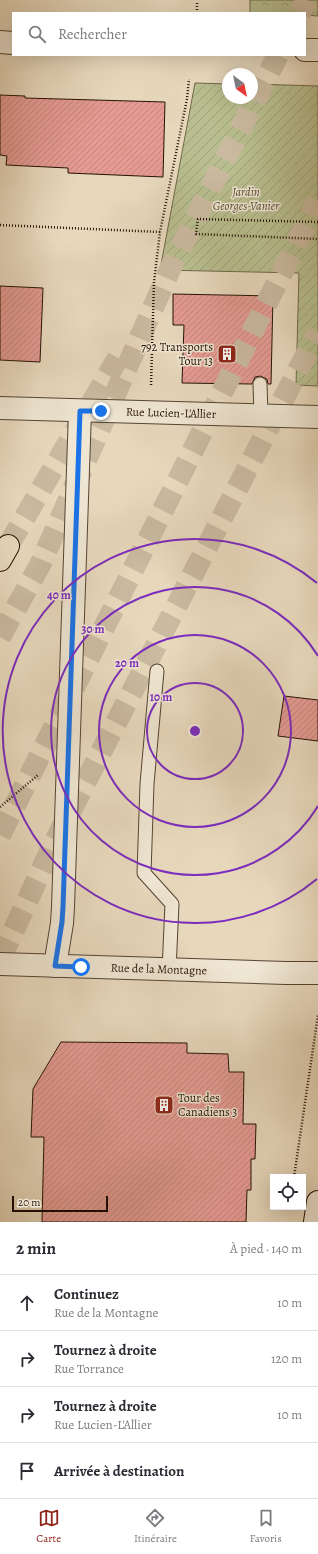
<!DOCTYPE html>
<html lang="fr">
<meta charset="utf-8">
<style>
body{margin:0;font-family:Alegreya,serif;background:#f7f7f7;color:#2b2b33}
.controls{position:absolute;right:12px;bottom:12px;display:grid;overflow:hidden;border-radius:0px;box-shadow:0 4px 16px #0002}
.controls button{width:36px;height:36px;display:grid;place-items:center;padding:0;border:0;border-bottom:1px solid #e1e1e2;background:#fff;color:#2b2b33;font:20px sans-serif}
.compass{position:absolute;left:222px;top:68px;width:36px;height:36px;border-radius:50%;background:#fff;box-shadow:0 4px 16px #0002;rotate:147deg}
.scale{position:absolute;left:12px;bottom:10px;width:96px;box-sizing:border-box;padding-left:4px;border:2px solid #251104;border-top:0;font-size:11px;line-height:14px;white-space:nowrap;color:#251104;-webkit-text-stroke:3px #efe6d3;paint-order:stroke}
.stop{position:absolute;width:12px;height:12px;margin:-9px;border:3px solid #1a73e8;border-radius:50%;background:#fff}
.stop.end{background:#1a73e8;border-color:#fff;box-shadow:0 1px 4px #0008}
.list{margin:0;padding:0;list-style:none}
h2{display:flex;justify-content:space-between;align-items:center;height:52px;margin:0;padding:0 16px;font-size:17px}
h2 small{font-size:13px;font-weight:400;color:#7c7c81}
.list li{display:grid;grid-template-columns:26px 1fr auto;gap:12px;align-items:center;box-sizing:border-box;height:56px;padding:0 16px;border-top:1px solid #e1e1e2}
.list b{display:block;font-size:15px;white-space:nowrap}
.list p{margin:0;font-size:13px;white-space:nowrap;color:#7c7c81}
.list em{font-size:13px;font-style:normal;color:#7c7c81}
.icon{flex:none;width:22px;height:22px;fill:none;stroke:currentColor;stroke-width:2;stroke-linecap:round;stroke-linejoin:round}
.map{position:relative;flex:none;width:318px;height:1222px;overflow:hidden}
.search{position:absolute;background:#fff;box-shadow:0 4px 16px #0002;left:12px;right:12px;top:12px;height:44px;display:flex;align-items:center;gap:10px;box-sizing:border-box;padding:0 14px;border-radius:0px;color:#7c7c81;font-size:15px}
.sheet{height:276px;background:#fff}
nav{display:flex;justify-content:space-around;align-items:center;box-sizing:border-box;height:56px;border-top:1px solid #e1e1e2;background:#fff;font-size:11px;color:#7c7c81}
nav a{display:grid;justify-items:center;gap:2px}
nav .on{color:#8f2418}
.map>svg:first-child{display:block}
.park{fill:url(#park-crowns);stroke:#6e684a}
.garden{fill:url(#garden-furrows);stroke:#6e684a}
.building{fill:url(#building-hatch);stroke:#251104}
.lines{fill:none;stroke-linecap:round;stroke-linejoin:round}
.trunk-tunnel{stroke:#cabaa0;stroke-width:22;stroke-dasharray:22 11;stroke-linecap:butt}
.service-casing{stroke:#564332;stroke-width:15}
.minor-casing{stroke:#564332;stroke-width:24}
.tertiary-casing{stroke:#564332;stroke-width:24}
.secondary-casing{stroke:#251104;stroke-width:24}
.trunk-casing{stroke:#251104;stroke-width:24}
.path{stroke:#251104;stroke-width:2.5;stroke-dasharray:1 2;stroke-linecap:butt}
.service{stroke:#efe6d3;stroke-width:13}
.minor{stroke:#efe6d3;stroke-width:22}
.tertiary{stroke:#efe6d3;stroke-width:22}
.secondary{stroke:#efe6d3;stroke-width:22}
.trunk{stroke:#e7d8bc;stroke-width:22}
.route{stroke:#1a73e8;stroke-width:5}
.ring{fill:none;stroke:#7b2cbf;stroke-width:2}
.labels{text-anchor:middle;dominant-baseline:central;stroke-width:3;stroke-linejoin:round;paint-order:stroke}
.park-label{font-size:12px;font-style:italic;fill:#584e35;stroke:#efe6d3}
.poi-label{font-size:12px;fill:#251104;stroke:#efe6d3;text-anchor:end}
.street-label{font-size:12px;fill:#251104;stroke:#efe6d3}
.centre{fill:#7b2cbf;stroke:#efe6d3;stroke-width:2}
.ring-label{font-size:12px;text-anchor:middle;font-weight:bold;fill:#7b2cbf;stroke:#efe6d3;stroke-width:3;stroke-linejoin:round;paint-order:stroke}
</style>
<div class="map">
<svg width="318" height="1222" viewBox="0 0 318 1222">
<defs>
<pattern id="park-crowns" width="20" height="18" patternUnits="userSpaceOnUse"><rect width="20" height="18" fill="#b8be8f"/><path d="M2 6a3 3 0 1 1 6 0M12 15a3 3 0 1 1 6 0" fill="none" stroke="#9ea27a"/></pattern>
<pattern id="garden-furrows" width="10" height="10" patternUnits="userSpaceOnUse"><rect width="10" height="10" fill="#b8be8f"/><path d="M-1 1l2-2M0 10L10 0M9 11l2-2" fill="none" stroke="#9ea27a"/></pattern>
<pattern id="building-hatch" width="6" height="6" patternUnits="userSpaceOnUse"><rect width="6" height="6" fill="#e59b93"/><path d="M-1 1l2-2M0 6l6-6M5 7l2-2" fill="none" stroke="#c4847d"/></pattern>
</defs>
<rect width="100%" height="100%" fill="#e7d8bc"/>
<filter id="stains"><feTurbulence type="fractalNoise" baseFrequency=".005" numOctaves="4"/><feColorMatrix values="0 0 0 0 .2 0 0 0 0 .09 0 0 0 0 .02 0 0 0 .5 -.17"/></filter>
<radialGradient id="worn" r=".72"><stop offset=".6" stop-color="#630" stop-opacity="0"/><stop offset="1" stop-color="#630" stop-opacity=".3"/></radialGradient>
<path class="park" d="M 250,0 L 318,0 L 318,16 L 305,15 L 305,13 L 250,13 Z"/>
<path class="garden" d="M 195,83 L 228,84 L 228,98 L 252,98 L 252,84 L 318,86 L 318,386 L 296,385 L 299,273 L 160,270 Z"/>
<g class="building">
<path d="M 0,95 L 25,96 L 25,98 L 165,102 L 163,177 L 68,173 L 68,168 L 6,165 L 7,156 L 0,155 Z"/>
<path d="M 0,286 L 43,288 L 40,362 L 0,360 Z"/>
<path d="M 173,294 L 273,296 L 271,384 L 268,384 L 267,379 L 260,376 L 255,377 L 252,384 L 182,383 L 184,325 L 173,325 Z"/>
<path d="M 284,696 L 318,700 L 318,741 L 278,736 Z"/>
<path d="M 61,1042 L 187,1043 L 187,1053 L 228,1054 L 229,1072 L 244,1072 L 243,1124 L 256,1124 L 255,1159 L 251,1159 L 251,1190 L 247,1190 L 246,1222 L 42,1222 L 44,1137 L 31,1137 L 33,1089 Z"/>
</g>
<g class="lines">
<g class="trunk-tunnel">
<path d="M 300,13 L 307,0"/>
<path d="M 8,546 L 118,358"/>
<path d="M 0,637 L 40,565 L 171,267 L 278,55"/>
<path d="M 0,835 L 318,201"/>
<path d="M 0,960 L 53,845 L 318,332"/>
</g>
<g class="service-casing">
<g id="service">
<path d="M 260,384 L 261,415"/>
<path d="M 157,671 L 147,784 L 144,873 L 172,904 L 169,970"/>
</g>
</g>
<g class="minor-casing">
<g id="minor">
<path d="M 0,42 L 13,43"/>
<path d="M 305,50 L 318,50"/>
<path d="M 55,966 L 62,923 L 63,907 L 80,411"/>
</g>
</g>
<g class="tertiary-casing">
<g id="tertiary">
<path id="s1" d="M 0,408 L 318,417"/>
<path id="s2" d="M 0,964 L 286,973 L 318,973"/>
</g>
</g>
<g class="secondary-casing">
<path id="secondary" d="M 315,1222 L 318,1202"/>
</g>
<g class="trunk-casing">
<path id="trunk" d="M 0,560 L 8,546"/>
</g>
<g class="path">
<path d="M 197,3 L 197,13"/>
<path d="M 318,222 L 198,219 L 196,234 L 318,239"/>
<path d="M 0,225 L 160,232"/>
<path d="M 151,385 L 154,282 L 160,232 L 187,99 L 189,79"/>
<path d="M 0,807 L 38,775"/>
<path d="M 294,1177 L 318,1015"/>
</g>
<use href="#service" class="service"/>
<use href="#minor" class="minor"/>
<use href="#tertiary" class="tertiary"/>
<use href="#secondary" class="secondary"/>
<use href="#trunk" class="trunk"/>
</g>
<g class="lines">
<path class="route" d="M 81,967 L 55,966 L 62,922 L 63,907 L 80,411 L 101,411"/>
</g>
<g class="ring">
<circle cx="195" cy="731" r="48"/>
<circle cx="195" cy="731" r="96"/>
<path d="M318 806A144 144 0 1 1 318 656"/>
<path d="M317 879A192 192 0 1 1 317 583"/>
</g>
<defs>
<g id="building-square" transform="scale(1)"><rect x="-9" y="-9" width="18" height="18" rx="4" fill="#8f2418" stroke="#efe6d3"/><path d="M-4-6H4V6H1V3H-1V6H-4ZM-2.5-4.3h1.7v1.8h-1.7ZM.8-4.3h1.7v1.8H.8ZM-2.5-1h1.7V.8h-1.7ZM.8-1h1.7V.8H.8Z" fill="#fff"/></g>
</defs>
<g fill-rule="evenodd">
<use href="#building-square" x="227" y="354"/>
<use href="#building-square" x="164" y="1105"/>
</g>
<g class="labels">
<g class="park-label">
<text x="246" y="192">Jardin<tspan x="246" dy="14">Georges-Vanier</tspan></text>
</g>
<g class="poi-label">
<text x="213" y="347">792 Transports<tspan x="213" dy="14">Tour 13</tspan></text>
<text x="178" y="1098" text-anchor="start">Tour des<tspan x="178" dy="14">Canadiens 3</tspan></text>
</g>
<g class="street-label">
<text stroke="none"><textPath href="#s1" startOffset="171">Rue Lucien-L'Allier</textPath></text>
<text stroke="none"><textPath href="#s2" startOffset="159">Rue de la Montagne</textPath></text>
</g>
</g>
<circle cx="195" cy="731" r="6" class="centre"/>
<g class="ring-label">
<text x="59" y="599">40 m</text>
<text x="93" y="633">30 m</text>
<text x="127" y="667">20 m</text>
<text x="161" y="701">10 m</text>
</g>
<rect width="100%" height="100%" filter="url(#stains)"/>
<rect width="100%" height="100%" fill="url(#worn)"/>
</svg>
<div class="controls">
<button><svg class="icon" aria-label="locate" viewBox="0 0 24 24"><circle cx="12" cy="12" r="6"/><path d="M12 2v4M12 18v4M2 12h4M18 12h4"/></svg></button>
</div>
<svg class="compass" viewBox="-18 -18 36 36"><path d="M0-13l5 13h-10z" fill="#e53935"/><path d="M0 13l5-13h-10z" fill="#7c7c81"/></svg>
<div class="scale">20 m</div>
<div class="stop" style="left:81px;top:967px"></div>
<div class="stop end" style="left:101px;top:411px"></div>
<div class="search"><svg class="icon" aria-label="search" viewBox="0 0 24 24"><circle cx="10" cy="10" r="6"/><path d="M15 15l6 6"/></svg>Rechercher</div>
</div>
<section class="sheet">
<h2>2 min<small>À pied · 140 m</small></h2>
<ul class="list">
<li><svg class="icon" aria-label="ahead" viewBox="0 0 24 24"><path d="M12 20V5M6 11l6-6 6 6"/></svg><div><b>Continuez</b><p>Rue de la Montagne</p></div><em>10 m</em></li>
<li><svg class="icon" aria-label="right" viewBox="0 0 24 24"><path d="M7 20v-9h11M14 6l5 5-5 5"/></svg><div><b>Tournez à droite</b><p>Rue Torrance</p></div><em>120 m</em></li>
<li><svg class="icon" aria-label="right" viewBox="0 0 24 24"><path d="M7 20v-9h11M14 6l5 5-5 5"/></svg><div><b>Tournez à droite</b><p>Rue Lucien-L'Allier</p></div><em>10 m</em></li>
<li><svg class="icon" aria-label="arrive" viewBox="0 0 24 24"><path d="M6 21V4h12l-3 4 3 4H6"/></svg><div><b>Arrivée à destination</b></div></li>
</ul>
</section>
<nav>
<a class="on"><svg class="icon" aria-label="map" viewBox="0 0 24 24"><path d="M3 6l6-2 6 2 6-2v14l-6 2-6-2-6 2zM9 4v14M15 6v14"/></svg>Carte</a>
<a><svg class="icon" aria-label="directions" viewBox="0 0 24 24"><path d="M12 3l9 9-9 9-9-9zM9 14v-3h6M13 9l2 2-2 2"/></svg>Itinéraire</a>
<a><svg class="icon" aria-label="saved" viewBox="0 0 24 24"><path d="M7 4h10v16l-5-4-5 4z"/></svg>Favoris</a>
</nav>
